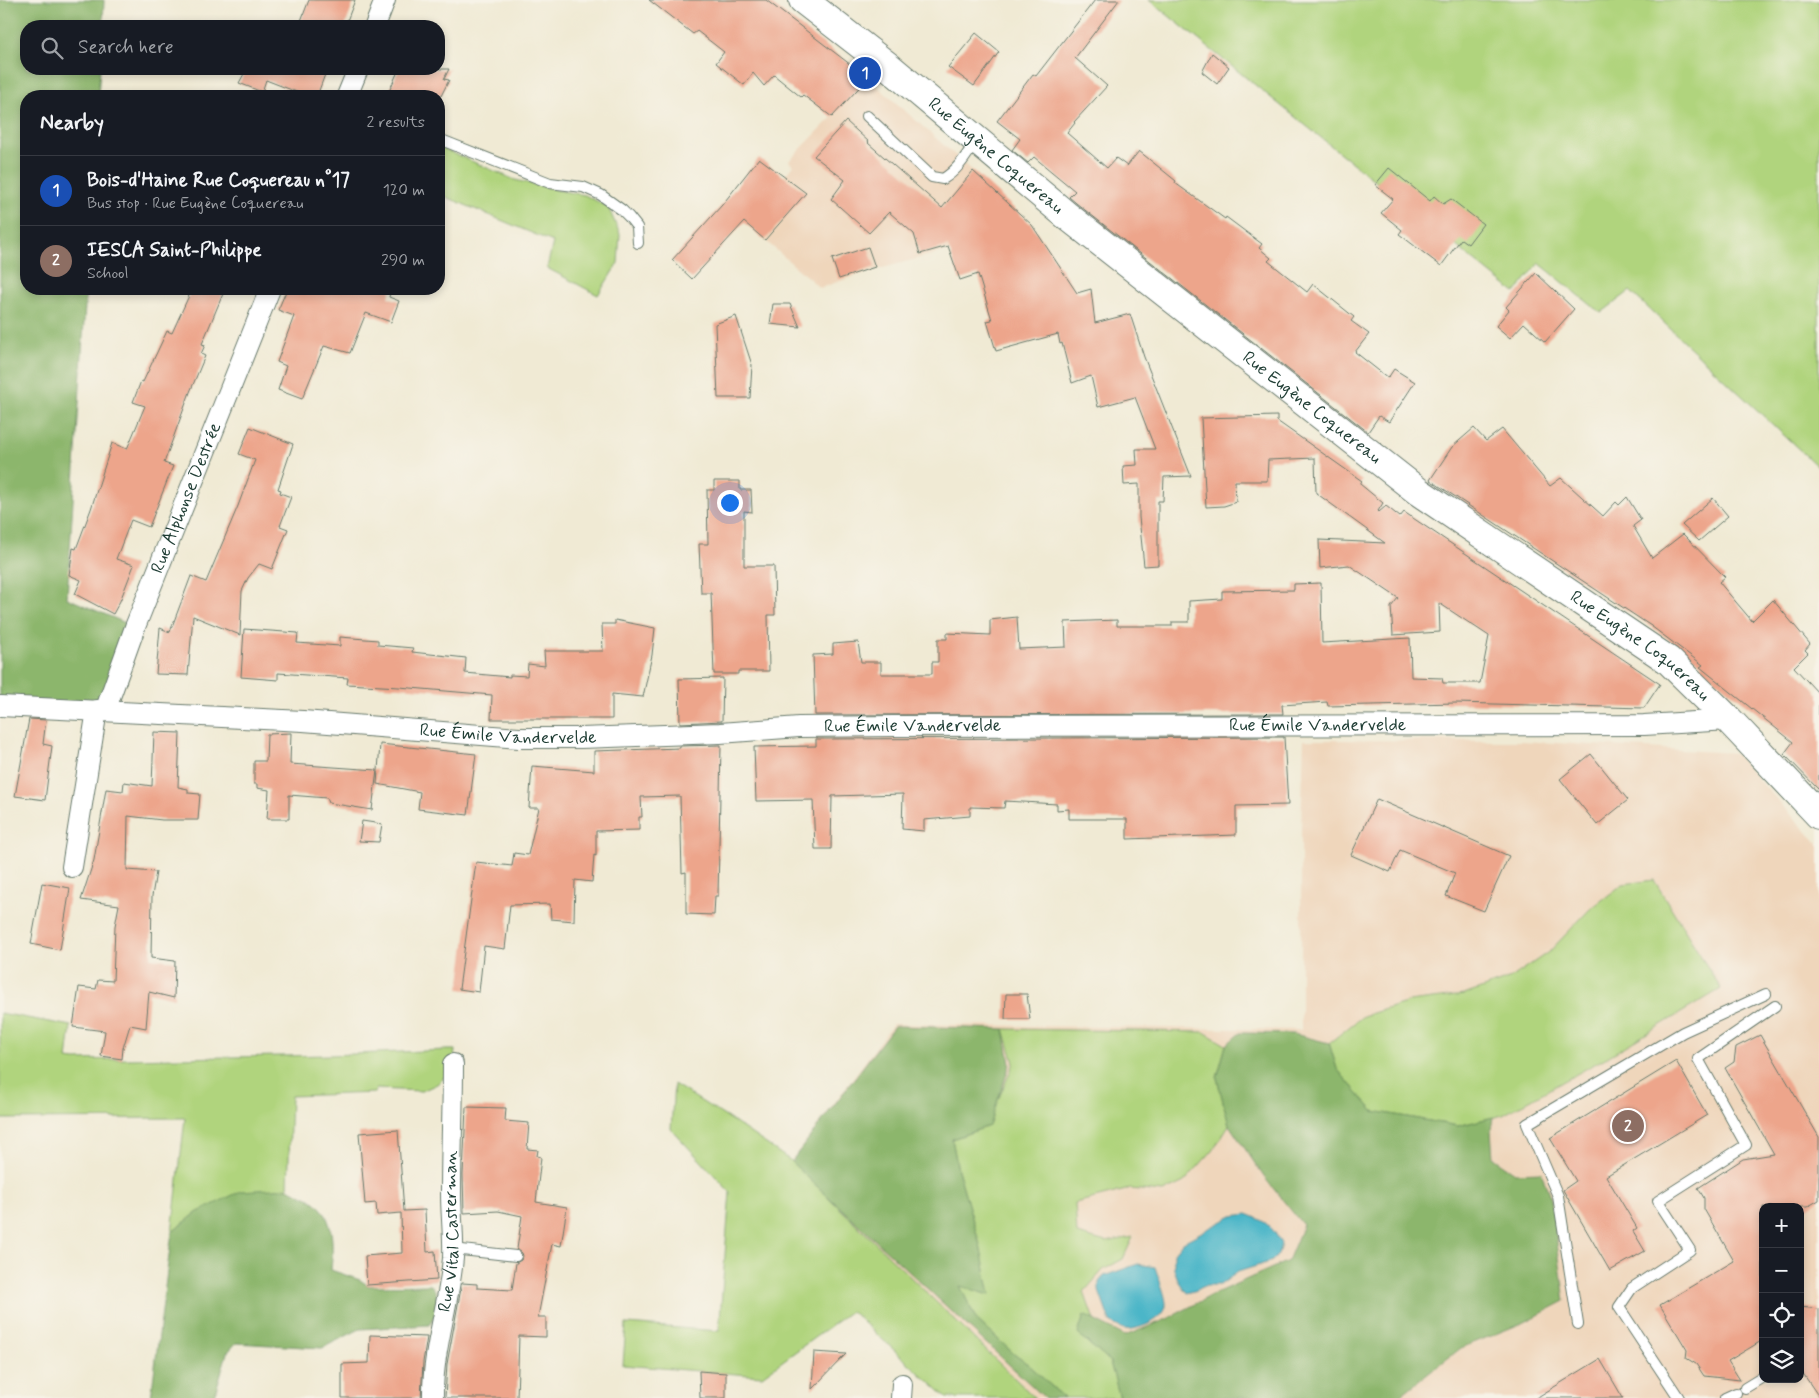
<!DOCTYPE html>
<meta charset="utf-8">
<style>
body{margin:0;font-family:Mynerve,sans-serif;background:#242831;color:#f1f3f6}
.controls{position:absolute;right:15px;bottom:15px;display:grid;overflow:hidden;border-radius:10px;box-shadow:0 2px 8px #0003}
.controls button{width:45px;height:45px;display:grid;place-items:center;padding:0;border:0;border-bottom:1px solid #363941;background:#171b24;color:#f1f3f6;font:25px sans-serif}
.you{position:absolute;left:729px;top:502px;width:18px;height:18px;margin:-12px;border:4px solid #fff;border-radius:50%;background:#1a73e8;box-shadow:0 0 0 8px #1a73e833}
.badge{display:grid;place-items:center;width:32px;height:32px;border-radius:50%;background:#d93025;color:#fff;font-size:16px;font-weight:700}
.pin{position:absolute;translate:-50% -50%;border:2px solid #fff;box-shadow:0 1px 5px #0006}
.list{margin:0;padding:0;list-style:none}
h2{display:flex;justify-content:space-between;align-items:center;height:65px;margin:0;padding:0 20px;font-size:21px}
h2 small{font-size:16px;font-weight:400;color:#9ea1a6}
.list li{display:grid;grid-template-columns:32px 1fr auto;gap:15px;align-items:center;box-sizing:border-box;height:70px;padding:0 20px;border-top:1px solid #363941}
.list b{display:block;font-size:19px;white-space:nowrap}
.list p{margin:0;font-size:16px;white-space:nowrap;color:#9ea1a6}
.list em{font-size:16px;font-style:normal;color:#9ea1a6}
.icon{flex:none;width:28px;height:28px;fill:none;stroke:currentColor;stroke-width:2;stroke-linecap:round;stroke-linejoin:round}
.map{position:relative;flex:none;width:1819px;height:1398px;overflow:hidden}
.search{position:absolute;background:#171b24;box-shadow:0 2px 8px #0003;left:20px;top:20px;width:425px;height:55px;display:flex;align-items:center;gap:12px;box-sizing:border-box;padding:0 18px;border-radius:20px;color:#9ea1a6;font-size:19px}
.panel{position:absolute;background:#171b24;box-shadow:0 2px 8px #0003;left:20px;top:90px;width:425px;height:205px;border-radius:20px}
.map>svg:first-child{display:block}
.built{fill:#efd6bb;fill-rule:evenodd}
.green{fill:#b0d47d;stroke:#688858}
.forest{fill:#8cb66c;stroke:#567a50}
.water{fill:#4bb6c8;stroke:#357a7e}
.building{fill:#eda58b}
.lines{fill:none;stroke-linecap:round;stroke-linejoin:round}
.lane-casing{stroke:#687a6c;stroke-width:12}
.street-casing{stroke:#687a6c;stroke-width:22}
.secondary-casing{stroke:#687a6c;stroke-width:30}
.lane{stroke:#fff;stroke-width:10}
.street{stroke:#fff;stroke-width:20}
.secondary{stroke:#fff;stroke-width:28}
.labels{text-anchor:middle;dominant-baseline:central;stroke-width:5;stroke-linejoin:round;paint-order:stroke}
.street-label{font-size:18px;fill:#1f3d34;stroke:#f7f3e8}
</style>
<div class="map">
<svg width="1819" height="1398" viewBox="0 0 1819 1398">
<rect width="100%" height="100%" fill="#f7f3e8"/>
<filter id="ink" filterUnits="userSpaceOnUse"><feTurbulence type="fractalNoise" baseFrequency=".02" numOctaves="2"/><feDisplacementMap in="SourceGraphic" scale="10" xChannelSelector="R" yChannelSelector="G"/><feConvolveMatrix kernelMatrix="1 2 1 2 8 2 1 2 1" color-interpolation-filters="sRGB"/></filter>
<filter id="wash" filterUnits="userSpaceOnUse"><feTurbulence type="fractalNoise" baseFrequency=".0096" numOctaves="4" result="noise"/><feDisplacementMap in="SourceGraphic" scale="20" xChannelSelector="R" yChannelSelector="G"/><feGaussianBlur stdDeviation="1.12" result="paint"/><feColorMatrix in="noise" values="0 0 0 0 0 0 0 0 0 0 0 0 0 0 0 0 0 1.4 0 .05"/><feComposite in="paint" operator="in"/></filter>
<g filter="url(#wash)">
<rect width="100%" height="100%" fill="#f0ead4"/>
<g class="built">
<path d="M 868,78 L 973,171 L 1031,224 L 1000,236 L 861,274 L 820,288 L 744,222 L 793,166 L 789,161 L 845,104 Z"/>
<path d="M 1304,740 L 1521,741 L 1734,753 L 1819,845 L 1819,1398 L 1036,1398 L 791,1161 L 893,1024 L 1301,1030 L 1301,830 ZM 1763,1207 L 1800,1207 L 1800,1379 L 1763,1379 Z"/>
</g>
<g class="green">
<path d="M 1149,0 L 1819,0 L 1819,468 L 1630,291 L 1601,313 L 1539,263 L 1515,293 Z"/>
<path d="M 439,147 L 515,180 L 557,190 L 585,195 L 608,207 L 620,234 L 618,263 L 598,295 L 547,268 L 553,242 L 439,194 Z"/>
<path d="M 1654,880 L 1721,989 L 1609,1056 L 1503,1115 L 1458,1126 L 1373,1111 L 1337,1069 L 1329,1043 L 1363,1016 L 1409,1002 L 1464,995 L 1511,978 L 1550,951 L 1589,910 L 1623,884 Z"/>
<path d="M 0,1013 L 71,1026 L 67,1059 L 76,1060 L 331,1055 L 447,1050 L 455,1050 L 453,1070 L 437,1084 L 422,1091 L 376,1089 L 375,1093 L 291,1096 L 288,1188 L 267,1190 L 198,1212 L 172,1232 L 185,1118 L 0,1119 Z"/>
<path d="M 1004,1029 L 1204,1032 L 1226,1045 L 1217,1078 L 1229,1125 L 1213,1150 L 1184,1182 L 1163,1192 L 1130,1189 L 1075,1203 L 1077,1234 L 1106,1242 L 1133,1237 L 1123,1259 L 1103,1270 L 1084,1292 L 1094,1320 L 1084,1316 L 1078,1334 L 1110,1362 L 1120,1398 L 1064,1398 L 1029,1365 L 1015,1355 L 976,1319 L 959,1285 L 990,1295 L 979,1242 L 958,1170 L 952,1139 L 989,1126 L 994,1109 L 1014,1063 Z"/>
<path d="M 674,1084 L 734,1122 L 791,1161 L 1035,1398 L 947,1398 L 851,1311 L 762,1376 L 623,1365 L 626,1324 L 719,1331 L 730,1192 L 671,1129 Z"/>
</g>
<g class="forest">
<path d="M 0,0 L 104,0 L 103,26 L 26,26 L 26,69 L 100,69 L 98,96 L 26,96 L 26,289 L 86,289 L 67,598 L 135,627 L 105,711 L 0,706 Z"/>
<path d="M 894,1026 L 1004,1029 L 1010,1064 L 989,1126 L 952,1139 L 958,1170 L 980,1245 L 990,1295 L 960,1286 L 976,1319 L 1015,1355 L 1029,1365 L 1064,1398 L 1045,1398 L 791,1162 Z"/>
<path d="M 1240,1033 L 1294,1034 L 1329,1043 L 1337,1069 L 1373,1111 L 1458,1126 L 1493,1117 L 1491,1130 L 1493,1158 L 1515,1173 L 1541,1172 L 1551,1199 L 1565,1301 L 1525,1322 L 1461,1348 L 1397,1398 L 1120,1398 L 1110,1362 L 1078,1334 L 1084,1315 L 1125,1336 L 1167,1319 L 1218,1292 L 1288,1261 L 1303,1225 L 1264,1177 L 1229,1125 L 1217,1078 L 1226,1045 Z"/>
<path d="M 288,1188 C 297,1193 308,1197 316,1203 C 335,1219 333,1248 331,1270 L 360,1280 L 369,1286 L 431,1285 C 443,1299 437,1310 430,1325 L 360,1329 L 322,1348 L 236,1343 L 227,1353 L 216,1390 L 212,1398 L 151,1398 L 172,1232 L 198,1212 L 241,1191 Z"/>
</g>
<g class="water">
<path d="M 1247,1214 C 1265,1221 1273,1226 1281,1244 L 1278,1255 L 1272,1261 L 1238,1272 L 1220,1285 L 1206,1285 L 1197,1290 L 1187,1293 L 1179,1282 L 1174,1269 L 1174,1253 L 1183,1242 L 1232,1216 Z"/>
<path d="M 1138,1264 L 1155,1267 C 1158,1277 1167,1297 1166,1306 C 1164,1320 1137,1331 1124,1329 C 1120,1328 1114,1324 1110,1322 L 1099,1291 L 1099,1282 L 1104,1276 Z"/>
</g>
<g id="blocks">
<g class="building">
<path d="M 309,0 L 355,0 L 345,26 L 299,26 Z"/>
<path d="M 649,0 L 766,0 L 868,78 L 832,117 L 803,95 L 801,97 L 774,75 L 764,86 L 753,73 L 744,85 L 716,63 L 724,52 L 697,31 L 693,34 Z"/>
<path d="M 1095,0 L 1119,0 L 1075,58 L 1107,86 L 1074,122 L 1075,123 L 1067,133 L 1107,168 L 1116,158 L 1127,166 L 1139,151 L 1176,181 L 1175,183 L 1225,219 L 1226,217 L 1262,244 L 1259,248 L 1271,258 L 1268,261 L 1307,292 L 1313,284 L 1354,317 L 1351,321 L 1369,334 L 1355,352 L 1388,378 L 1394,369 L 1415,382 L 1389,422 L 1379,416 L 1368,432 L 1076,203 L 1069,197 L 1075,191 L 1034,157 L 1028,163 L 1012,150 L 1020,139 L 997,121 L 1033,74 L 1036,76 Z"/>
<path d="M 976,33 L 999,52 L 974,86 L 948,67 Z"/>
<path d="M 1212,53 L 1229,67 L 1217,84 L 1202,72 Z"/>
<path d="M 242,69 L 327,69 L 317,96 L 307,96 L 266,80 L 262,92 L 239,83 L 245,72 L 241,71 Z"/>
<path d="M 399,69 L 449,69 L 444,79 L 449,80 L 441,96 L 387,96 Z"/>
<path d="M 846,121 L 869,142 L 868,143 L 942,208 L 973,171 L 1032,225 L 1077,293 L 1091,289 L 1095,323 L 1130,314 L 1144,357 L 1191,476 L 1164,477 L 1163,501 L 1158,501 L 1158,565 L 1144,566 L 1139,517 L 1139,484 L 1124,485 L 1123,466 L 1137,465 L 1136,449 L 1155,449 L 1135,397 L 1098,407 L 1091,376 L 1072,383 L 1062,343 L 1060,344 L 1058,334 L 996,351 L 987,321 L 992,320 L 978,274 L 960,280 L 948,246 L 920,254 L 914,234 L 889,212 L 869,233 L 831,199 L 845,180 L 814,156 Z"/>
<path d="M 759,158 L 806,193 L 765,240 L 744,222 L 692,279 L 672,260 L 722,205 Z"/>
<path d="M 1389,168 L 1430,201 L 1434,196 L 1443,204 L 1451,199 L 1483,224 L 1468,244 L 1461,239 L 1441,266 L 1399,234 L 1402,230 L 1381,213 L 1393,199 L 1375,185 Z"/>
<path d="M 868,247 L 875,267 L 839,279 L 832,259 Z"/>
<path d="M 1536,273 L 1574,309 L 1545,342 L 1524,323 L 1510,338 L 1496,326 L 1509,310 L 1506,307 Z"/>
<path d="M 192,289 L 225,289 L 202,344 L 205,345 L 201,354 L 205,356 L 190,392 L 164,463 L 173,466 L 149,527 L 131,520 L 116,559 L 134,565 L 120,601 L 113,614 L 75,594 L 81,580 L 69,575 L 73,548 L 76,549 L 91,509 L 112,443 L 127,449 L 145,406 L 133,402 L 141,381 L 143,382 L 167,331 L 172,333 Z"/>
<path d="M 287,289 L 391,289 L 389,297 L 399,301 L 391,322 L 366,313 L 350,353 L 324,346 L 302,399 L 278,390 L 286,366 L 277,362 L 294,316 L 278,310 Z"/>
<path d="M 773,304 L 790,304 L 800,327 L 770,324 Z"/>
<path d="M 736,316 L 752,365 L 750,398 L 718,398 L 715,324 Z"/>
<path d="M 1277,416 L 1277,421 L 1362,481 L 1360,484 L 1383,503 L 1378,511 L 1379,512 L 1386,506 L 1400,517 L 1404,512 L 1660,684 L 1644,708 L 1456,703 L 1328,706 L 1327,702 L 1282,705 L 1283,714 L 815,715 L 813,655 L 833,654 L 833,644 L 858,642 L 861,662 L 881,662 L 881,674 L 932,674 L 932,662 L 938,662 L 938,639 L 947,639 L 947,633 L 990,635 L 990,620 L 1017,617 L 1019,649 L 1066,647 L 1065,622 L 1117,620 L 1117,626 L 1172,626 L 1172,622 L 1189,622 L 1189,601 L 1222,599 L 1222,591 L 1294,590 L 1294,584 L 1321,583 L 1322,643 L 1410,638 L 1411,677 L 1442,678 L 1443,683 L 1480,683 L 1489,636 L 1439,603 L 1440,632 L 1393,635 L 1391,607 L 1398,598 L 1349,565 L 1320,568 L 1319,540 L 1385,543 L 1316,493 L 1315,458 L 1268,460 L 1267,481 L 1235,481 L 1236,502 L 1224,506 L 1206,507 L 1201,418 Z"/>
<path d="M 250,427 L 293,444 L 278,489 L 281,490 L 280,493 L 291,497 L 280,526 L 288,529 L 272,569 L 259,564 L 248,578 L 242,591 L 240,635 L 193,616 L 188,675 L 156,674 L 160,628 L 170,632 L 191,576 L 206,582 L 238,506 L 255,460 L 239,454 Z"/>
<path d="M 1474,428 L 1486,441 L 1502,429 L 1550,486 L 1561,478 L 1603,516 L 1616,502 L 1619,505 L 1627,497 L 1641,520 L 1633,526 L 1652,558 L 1683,534 L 1725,577 L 1719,582 L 1752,621 L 1773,600 L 1810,644 L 1805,650 L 1808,653 L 1794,667 L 1819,694 L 1819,790 L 1784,754 L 1793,742 L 1700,667 L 1703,665 L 1651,626 L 1430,480 L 1452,447 Z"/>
<path d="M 714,481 L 740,481 L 740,490 L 751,490 L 752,512 L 744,511 L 744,566 L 774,566 L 775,615 L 768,615 L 769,671 L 738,671 L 738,674 L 714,674 L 711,593 L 701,593 L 699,544 L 708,544 L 707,490 L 714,490 Z"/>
<path d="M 1713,498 L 1728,516 L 1699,541 L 1682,525 Z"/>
<path d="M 615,620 L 655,628 L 652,655 L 643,697 L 612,694 L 612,719 L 491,719 L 492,695 L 399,687 L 347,684 L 348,678 L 278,673 L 278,680 L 241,677 L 244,629 L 298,633 L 297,643 L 340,646 L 340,637 L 378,640 L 378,645 L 413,648 L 412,652 L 466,658 L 465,673 L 510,677 L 510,675 L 527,676 L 528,664 L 545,666 L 544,651 L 603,651 L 602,624 L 615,624 Z"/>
<path d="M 723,678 L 722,721 L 680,723 L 679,679 Z"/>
<path d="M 29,719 L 46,720 L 43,744 L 52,746 L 45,800 L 15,796 Z"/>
<path d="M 154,732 L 180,733 L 178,787 L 188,789 L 188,793 L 200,794 L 198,820 L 162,820 L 128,816 L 127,870 L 156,872 L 152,896 L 151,958 L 175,961 L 174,998 L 149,992 L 146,1028 L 130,1025 L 123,1048 L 122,1059 L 101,1056 L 105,1031 L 73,1027 L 79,987 L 96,989 L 98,980 L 113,981 L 115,926 L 119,905 L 81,900 L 94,860 L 106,789 L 123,791 L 124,782 L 152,786 Z"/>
<path d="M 291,733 L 290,764 L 377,770 L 372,810 L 329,803 L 327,798 L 289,795 L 289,819 L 267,819 L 269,790 L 257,788 L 257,784 L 254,784 L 254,761 L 266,761 L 267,734 Z"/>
<path d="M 1284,737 L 1288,805 L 1236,806 L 1236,835 L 1127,839 L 1127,819 L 1069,819 L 1069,809 L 1057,810 L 1057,804 L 1005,801 L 1004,808 L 970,807 L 970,816 L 924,820 L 924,831 L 902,829 L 903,794 L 832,796 L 831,849 L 815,849 L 813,800 L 756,801 L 754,747 L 816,746 L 816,739 Z"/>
<path d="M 380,744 L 476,754 L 468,815 L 418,809 L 420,792 L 377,784 Z"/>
<path d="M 721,745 L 718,896 L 715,896 L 714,915 L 686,914 L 686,872 L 682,873 L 680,796 L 641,797 L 642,817 L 639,817 L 639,830 L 596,831 L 596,856 L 594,855 L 592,882 L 575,880 L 574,921 L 551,919 L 550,904 L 510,905 L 505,949 L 484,946 L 479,992 L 459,989 L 476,862 L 512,866 L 514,853 L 528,855 L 539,808 L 529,808 L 532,766 L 594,771 L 594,751 L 680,748 L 680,746 Z"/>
<path d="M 1591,754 L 1628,800 L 1597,825 L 1560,779 Z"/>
<path d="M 1377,799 L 1509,856 L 1484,911 L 1446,896 L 1455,873 L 1400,850 L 1390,872 L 1351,855 Z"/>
<path d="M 362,821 L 382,824 L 379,842 L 359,841 Z"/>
<path d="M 42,883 L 70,888 L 60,950 L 31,944 Z"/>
<path d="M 1006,994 L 1027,994 L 1030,1019 L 1005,1019 Z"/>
<path d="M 1760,1035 L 1819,1137 L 1819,1200 L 1807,1207 L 1763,1207 L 1763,1340 L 1728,1361 L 1740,1380 L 1704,1376 L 1696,1364 L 1686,1358 L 1687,1350 L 1660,1305 L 1734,1261 L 1704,1209 L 1704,1198 L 1698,1188 L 1743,1159 L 1774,1154 L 1725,1068 L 1734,1062 L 1736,1047 Z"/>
<path d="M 1676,1061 L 1707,1115 L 1606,1176 L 1637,1228 L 1633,1231 L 1645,1251 L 1610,1271 L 1563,1190 L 1576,1181 L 1550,1138 Z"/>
<path d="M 466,1107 L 506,1108 L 505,1121 L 529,1123 L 527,1149 L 538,1150 L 537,1156 L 541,1157 L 536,1202 L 567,1207 L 561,1246 L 552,1244 L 538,1317 L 546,1317 L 546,1337 L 519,1336 L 517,1398 L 445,1398 L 447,1364 L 462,1283 L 477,1284 L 477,1288 L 512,1290 L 516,1263 L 521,1260 L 523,1256 L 522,1253 L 517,1249 L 522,1216 L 498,1211 L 464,1213 L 463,1175 Z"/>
<path d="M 398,1130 L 404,1211 L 425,1210 L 427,1252 L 435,1251 L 437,1280 L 367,1285 L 365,1256 L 402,1253 L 401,1213 L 377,1215 L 376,1203 L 365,1204 L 359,1133 Z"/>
<path d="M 1800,1307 L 1819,1309 L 1819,1397 L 1800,1369 Z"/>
<path d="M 370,1335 L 427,1337 L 423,1362 L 421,1398 L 342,1398 L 342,1364 L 369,1363 Z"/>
<path d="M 814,1352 L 846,1354 L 812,1389 Z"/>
<path d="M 1600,1359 L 1623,1398 L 1536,1398 Z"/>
<path d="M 699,1371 L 726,1373 L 726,1398 L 700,1398 Z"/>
</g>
</g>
</g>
<g filter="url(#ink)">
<use href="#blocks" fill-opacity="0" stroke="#687a6c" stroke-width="1"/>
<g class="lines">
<g class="lane-casing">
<g id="lane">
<path d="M 867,116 L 932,177 L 943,179 C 958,170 966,156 976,141"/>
<path d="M 439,139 L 550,183 L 583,187 L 601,195 L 622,210 L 629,217 L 637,227 L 638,243"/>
<path d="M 453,1249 L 516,1256"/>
<path d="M 1578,1324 L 1558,1196 L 1527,1124 L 1683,1032 L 1766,994"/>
<path d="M 1745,1388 L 1763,1377"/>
<path d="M 1679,1398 L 1619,1307 L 1632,1288 L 1690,1250 L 1658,1201 L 1746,1145 L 1698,1059 L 1775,1006"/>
<path d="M 1725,1398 L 1736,1393"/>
</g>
</g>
<g class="street-casing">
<g id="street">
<path d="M 375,26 L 385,0"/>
<path d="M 347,96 L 358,69"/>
<path id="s1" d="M 0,706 L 303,721 L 519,738 L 581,738 L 720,733 L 799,727 L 894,726 L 1644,725 L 1729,720"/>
<path id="s2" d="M 105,711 L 135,627 L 270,289"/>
<path d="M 72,867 L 97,710"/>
<path id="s3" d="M 433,1398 C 432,1351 449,1305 453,1258 C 454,1237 451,1215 451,1194 C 451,1150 453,1107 453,1064"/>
<path d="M 901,1398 L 902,1384"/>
</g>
</g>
<g class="secondary-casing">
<g id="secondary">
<path id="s4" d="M 803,0 L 888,66 L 1066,215 L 1419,492 L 1668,660 L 1729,720 L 1819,815"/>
</g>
</g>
<use href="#lane" class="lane"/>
<use href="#street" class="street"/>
<use href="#secondary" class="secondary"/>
</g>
</g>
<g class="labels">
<g class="street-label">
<text stroke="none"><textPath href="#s4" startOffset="248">Rue Eugène Coquereau</textPath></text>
<text stroke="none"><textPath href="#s4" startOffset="652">Rue Eugène Coquereau</textPath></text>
<text stroke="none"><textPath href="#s2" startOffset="228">Rue Alphonse Destrée</textPath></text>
<text stroke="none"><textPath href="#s4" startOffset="1058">Rue Eugène Coquereau</textPath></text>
<text stroke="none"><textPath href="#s1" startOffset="914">Rue Émile Vandervelde</textPath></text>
<text stroke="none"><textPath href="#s1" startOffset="1319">Rue Émile Vandervelde</textPath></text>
<text stroke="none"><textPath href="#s1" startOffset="509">Rue Émile Vandervelde</textPath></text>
<text stroke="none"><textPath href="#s3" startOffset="168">Rue Vital Casterman</textPath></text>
</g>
</g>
</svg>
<div class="controls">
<button>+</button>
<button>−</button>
<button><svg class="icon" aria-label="locate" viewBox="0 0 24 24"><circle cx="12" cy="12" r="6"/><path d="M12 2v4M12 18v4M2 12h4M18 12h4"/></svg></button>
<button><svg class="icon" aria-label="layers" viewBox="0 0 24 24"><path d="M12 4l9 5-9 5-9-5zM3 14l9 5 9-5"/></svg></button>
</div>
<div class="you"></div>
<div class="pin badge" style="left:865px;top:73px;background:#1a4fb4">1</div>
<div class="pin badge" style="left:1628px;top:1126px;background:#8d6e63">2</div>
<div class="search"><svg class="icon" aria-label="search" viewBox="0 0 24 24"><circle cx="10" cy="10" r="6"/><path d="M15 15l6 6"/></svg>Search here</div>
<section class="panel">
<h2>Nearby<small>2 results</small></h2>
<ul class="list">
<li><span class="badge" style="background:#1a4fb4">1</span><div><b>Bois-d'Haine Rue Coquereau n°17</b><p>Bus stop · Rue Eugène Coquereau</p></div><em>120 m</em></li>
<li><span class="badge" style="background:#8d6e63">2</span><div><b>IESCA Saint-Philippe</b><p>School</p></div><em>290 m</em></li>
</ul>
</section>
</div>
